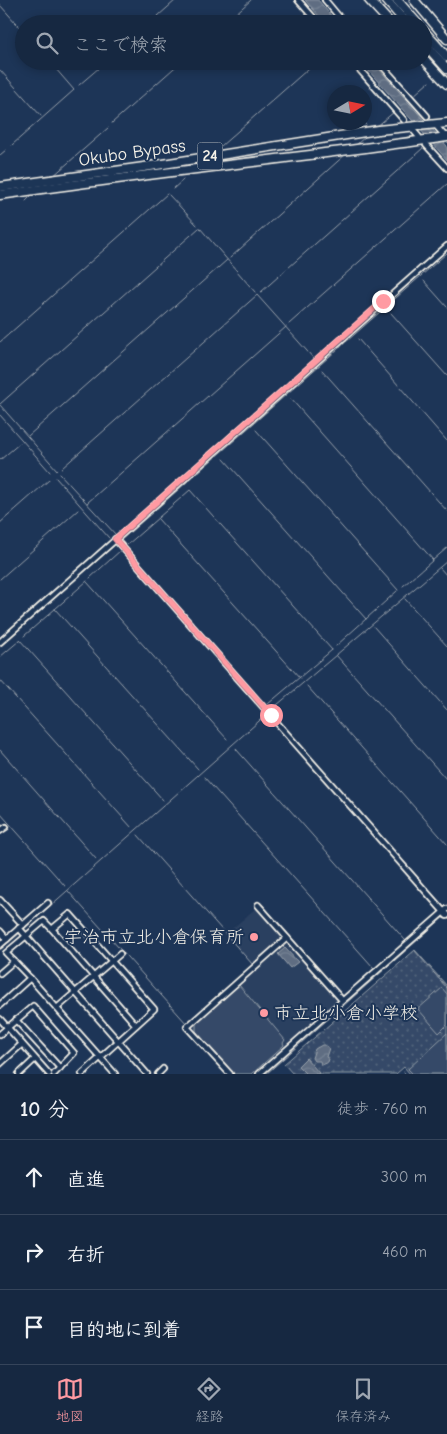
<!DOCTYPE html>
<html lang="ja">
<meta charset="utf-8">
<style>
body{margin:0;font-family:"Comic Neue","Klee One",sans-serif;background:#23344c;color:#f1f3f6}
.compass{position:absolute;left:327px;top:85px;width:45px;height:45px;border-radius:50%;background:#162841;box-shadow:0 2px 8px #0003;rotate:80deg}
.stop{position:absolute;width:15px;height:15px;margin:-11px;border:4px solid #ff9aa2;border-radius:50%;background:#fff}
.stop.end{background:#ff9aa2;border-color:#fff;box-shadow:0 1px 5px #0008}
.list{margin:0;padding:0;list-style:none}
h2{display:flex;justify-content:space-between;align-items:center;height:65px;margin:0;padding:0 20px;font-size:21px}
h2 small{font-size:16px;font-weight:400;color:#9ea6b1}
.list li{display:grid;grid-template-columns:32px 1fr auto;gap:15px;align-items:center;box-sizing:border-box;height:75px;padding:0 20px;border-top:1px solid #35445a}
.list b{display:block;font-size:19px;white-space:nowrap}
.list em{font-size:16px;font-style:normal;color:#9ea6b1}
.icon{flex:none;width:28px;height:28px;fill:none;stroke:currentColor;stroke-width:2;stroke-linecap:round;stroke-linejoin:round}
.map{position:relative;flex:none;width:447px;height:1074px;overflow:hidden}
.search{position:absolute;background:#162841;box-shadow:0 2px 8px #0003;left:15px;right:15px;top:15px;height:55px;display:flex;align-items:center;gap:12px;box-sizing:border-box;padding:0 18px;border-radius:28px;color:#9ea6b1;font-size:19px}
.sheet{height:290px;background:#162841}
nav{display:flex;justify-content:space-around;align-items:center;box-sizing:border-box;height:70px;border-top:1px solid #35445a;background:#162841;font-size:14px;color:#9ea6b1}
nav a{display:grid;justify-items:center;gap:2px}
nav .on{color:#ff9aa2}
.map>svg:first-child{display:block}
.built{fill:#2a4060}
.park{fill:url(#park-dots);stroke:#949ea8}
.pitch{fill:#354a67;stroke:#949ea8}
.water{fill:url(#water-waves);stroke:#9aa2ab}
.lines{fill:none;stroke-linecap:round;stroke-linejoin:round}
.stream{stroke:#9aa2ab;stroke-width:1}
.street-casing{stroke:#f4f1e8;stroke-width:8}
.secondary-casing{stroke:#f4f1e8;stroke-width:10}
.highway-casing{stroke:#f4f1e8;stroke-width:11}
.street{stroke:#1d3557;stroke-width:4.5}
.secondary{stroke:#1d3557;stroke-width:6}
.highway{stroke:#1d3557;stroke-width:8}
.route{stroke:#ff9aa2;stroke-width:6}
.poi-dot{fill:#ff9aa2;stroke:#1d3557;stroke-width:2}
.labels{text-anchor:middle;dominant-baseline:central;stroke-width:4;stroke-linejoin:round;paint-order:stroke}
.shield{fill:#1d3557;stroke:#b4b9bc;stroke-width:1}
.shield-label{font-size:16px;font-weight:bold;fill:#f4f1e8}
.street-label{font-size:18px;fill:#f4f1e8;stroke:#1d3557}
.poi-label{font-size:18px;fill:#f4f1e8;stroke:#1d3557;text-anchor:end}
</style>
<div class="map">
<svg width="447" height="1074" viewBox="0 0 447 1074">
<defs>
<pattern id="park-dots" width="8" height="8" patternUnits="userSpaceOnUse" patternTransform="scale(1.25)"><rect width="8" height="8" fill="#354a67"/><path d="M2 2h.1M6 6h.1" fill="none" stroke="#53657d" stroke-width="1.8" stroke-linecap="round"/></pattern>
<pattern id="water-waves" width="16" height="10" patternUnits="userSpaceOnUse" patternTransform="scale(1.25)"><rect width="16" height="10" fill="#5e6d82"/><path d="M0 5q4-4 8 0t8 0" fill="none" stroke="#768294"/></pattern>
</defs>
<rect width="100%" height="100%" fill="#1d3557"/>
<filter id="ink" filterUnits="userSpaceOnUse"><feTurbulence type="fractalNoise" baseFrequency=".02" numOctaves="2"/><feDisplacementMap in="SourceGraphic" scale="10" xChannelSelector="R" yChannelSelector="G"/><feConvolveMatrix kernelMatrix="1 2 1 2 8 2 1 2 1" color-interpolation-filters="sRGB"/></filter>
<g filter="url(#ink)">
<g class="built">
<path d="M 256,908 L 284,938 L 254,966 L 225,935 Z"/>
<path d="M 286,941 L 338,1000 L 254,1074 L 232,1074 L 191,1025 Z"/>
</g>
<path class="park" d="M 415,950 L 447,986 L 447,1074 L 410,1074 L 404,1067 L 396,1074 L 293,1074 L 284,1064 Z"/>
<g class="pitch">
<path d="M 239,985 L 285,1040 L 283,1043 L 284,1045 L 252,1074 L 234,1074 L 196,1031 L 196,1021 Z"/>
<path d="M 442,988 L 447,994 L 447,1025 L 439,1033 L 418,1009 Z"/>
<path d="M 447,1033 L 447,1074 L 413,1074 L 408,1069 Z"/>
</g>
<g class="water">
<path d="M 305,0 L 318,0 L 338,24 L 326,24 Z"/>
<path d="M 360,61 L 372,61 L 447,146 L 447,160 Z"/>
<path d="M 285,948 L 298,962 L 290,968 L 278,954 Z"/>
<path d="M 322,1045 L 325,1045 L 329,1048 L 326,1057 L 329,1059 L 328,1062 L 321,1065 L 320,1061 L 314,1061 L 312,1058 L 315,1049 Z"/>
<path d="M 306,1058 L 319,1073 L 318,1074 L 306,1074 L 298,1066 Z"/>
</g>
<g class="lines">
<g class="stream">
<path d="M 0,5 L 24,32"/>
<path d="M 149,24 L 176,0"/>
<path d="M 224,24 L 251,0"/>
<path d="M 0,70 L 41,116"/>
<path d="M 79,85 L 107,61"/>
<path d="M 413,96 L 429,82"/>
<path d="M 363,122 L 366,125"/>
<path d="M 112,123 L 182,61"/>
<path d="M 376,127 L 394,112"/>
<path d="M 12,145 L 74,90 L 49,61"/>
<path d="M 356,145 L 367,135"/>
<path d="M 221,146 L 317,61"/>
<path d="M 0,155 L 6,150"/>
<path d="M 52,177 L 108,128"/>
<path d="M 173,189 L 183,180"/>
<path d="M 169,195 L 197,225"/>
<path d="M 26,201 L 33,194"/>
<path d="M 200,228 L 255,292"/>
<path d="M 230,258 L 347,153"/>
<path d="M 424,281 L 447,307"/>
<path d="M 261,292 L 423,148"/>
<path d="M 391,313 L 447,376"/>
<path d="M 289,324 L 447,184"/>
<path d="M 358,339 L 447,441"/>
<path d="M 0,342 L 167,194"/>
<path d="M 322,370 L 447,511"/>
<path d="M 291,399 L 433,560"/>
<path d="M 0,404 L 199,228"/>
<path d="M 0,405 L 57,470"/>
<path d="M 0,415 L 50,472"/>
<path d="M 256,430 L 398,590"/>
<path d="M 28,436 L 227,260"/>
<path d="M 226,437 L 315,360 L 257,295"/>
<path d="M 224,459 L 366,619"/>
<path d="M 0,460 L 20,443"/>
<path d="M 62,468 L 257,295"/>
<path d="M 60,474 L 116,535 L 210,452"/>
<path d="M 56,478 L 109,538"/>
<path d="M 87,503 L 286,327"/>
<path d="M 158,519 L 300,678"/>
<path d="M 0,523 L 49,480"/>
<path d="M 120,541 L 447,253"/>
<path d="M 127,545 L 190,490 L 332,650"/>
<path d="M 121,550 L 262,709"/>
<path d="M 440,568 L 447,576"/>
<path d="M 90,578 L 121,550"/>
<path d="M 0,579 L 78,510"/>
<path d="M 87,582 L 227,739"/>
<path d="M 403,586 L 447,548"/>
<path d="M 405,599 L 447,646"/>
<path d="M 55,609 L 198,769"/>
<path d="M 374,627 L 447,710"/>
<path d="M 24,636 L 87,581"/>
<path d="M 0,637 L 108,542"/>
<path d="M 20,640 L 163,800"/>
<path d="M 336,646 L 397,591"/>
<path d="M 0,647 L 117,543"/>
<path d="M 336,655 L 447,780"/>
<path d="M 0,657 L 20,640"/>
<path d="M 0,680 L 132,828"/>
<path d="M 307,686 L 447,844"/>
<path d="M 268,704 L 332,650"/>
<path d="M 270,711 L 447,561"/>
<path d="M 270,719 L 424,893"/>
<path d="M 236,749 L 405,940"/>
<path d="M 0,750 L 96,859"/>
<path d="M 204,777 L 373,967"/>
<path d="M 0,813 L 65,886"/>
<path d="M 138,835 L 253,965"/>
<path d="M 68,891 L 187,1024 L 216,998"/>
<path d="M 262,904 L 342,996"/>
<path d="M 23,930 L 267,714"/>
<path d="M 0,950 L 20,933"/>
<path d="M 415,951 L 447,988"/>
<path d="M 222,993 L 237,979"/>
<path d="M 404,1072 L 405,1074"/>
<path d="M 266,1074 L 445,916"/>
</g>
<g class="street-casing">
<g id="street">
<path d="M 298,0 L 319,24"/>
<path d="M 325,0 L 345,24"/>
<path d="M 352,61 L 404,120"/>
<path d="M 378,61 L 427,116"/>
<path d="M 437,127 L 443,134"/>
<path d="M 413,130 L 419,137"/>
<path d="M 426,145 L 447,168"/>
<path d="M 115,539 L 444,912"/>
<path d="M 0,642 L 447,246"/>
<path d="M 0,831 L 6,827"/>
<path d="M 0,900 L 23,925"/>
<path d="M 258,905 L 342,1000"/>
<path d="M 19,928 L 147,1074"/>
<path d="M 52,929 L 136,1025"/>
<path d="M 0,931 L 7,939"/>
<path d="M 0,945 L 48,903"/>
<path d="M 0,973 L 14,961"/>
<path d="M 30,978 L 115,1074"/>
<path d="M 0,1005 L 30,978 L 6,953 L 44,921 L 52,929 L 70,914 L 154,1009 L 82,1074"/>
<path d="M 57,1008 L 120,954"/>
<path d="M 0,1019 L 49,1074"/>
<path d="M 16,1020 L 60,1068"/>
<path d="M 0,1034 L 33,1006 L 74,1053 L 54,1074"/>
<path d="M 0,1064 L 22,1044"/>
<path d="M 19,1074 L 35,1059"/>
<path d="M 158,1074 L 163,1069"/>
<path d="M 230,1074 L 187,1027 L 287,938"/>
<path d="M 259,1074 L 447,909"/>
</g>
</g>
<g class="secondary-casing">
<path id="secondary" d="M 444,912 L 447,915"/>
</g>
<g class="highway-casing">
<g id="highway">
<path d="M 369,0 L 391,24"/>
<path d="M 386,0 L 407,24"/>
<path d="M 397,0 L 418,24"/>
<path d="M 414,0 L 447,39"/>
<path d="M 423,30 L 447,57"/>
<path d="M 423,42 L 447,69"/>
<path d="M 423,58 L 447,84"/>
<path d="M 0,187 L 144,167 L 378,130 L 447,123"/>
<path d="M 0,195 C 149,173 298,158 447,137"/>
</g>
</g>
<use href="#street" class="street"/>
<use href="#secondary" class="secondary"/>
<use href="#highway" class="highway"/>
</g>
</g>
<g class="lines" filter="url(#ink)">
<path class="route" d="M 271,715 L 115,539 L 383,301"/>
</g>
<g class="poi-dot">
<circle cx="254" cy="937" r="5"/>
<circle cx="264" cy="1013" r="5"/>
</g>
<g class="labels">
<rect class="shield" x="197.5" y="142.5" width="25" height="27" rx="4"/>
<g class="shield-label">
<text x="210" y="156">24</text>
</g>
<g class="street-label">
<text transform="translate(132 153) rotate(-8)">Okubo Bypass</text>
</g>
<g class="poi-label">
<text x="244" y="937">宇治市立北小倉保育所</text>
<text x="274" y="1013" text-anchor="start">市立北小倉小学校</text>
</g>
</g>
</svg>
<svg class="compass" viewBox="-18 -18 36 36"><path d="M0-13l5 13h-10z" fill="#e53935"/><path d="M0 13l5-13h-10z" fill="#9ea6b1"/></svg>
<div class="stop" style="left:271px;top:715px"></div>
<div class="stop end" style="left:383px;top:301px"></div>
<div class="search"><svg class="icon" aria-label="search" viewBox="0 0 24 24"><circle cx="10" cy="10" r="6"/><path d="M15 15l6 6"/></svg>ここで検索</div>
</div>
<section class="sheet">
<h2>10 分<small>徒歩 · 760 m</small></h2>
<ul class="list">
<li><svg class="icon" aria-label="ahead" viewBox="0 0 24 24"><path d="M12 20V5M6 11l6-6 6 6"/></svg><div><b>直進</b></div><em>300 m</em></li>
<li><svg class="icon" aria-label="right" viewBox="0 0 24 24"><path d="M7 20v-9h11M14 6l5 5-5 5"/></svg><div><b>右折</b></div><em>460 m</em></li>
<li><svg class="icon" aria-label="arrive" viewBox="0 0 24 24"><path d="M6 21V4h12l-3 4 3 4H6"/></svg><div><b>目的地に到着</b></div></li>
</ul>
</section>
<nav>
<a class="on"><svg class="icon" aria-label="map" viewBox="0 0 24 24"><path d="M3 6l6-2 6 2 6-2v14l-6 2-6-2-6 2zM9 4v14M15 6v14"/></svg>地図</a>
<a><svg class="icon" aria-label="directions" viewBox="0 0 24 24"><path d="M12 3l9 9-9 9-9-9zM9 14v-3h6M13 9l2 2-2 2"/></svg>経路</a>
<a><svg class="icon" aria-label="saved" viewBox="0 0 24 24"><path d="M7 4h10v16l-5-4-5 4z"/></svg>保存済み</a>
</nav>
